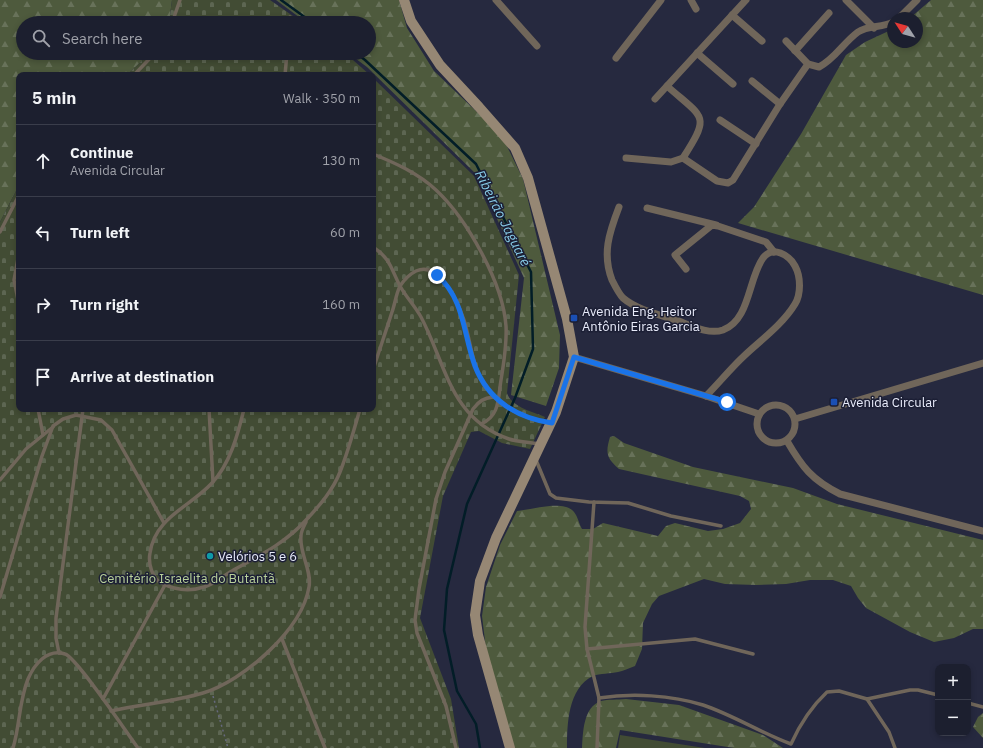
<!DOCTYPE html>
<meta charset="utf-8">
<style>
body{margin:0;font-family:"IBM Plex Sans",sans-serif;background:#252737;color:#f1f3f6}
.controls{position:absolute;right:12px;bottom:12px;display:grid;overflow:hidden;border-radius:8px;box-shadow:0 2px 6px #0003}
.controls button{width:36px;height:36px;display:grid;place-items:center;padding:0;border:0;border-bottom:1px solid #3a3d4b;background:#1c1f2f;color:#f1f3f6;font:20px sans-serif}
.compass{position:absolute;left:887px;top:12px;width:36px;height:36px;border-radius:50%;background:#1c1f2f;box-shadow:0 2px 6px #0003;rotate:306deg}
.stop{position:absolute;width:12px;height:12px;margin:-9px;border:3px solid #1a73e8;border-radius:50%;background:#fff}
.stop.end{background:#1a73e8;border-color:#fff;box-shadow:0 1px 4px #0008}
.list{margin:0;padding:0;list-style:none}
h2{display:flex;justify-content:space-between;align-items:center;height:52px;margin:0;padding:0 16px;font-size:17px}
h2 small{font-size:13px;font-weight:400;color:#a0a2aa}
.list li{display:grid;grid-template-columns:26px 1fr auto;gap:12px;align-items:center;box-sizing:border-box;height:72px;padding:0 16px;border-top:1px solid #3a3d4b}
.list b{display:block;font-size:15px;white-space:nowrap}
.list p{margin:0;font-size:13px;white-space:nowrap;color:#a0a2aa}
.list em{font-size:13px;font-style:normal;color:#a0a2aa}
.icon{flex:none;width:22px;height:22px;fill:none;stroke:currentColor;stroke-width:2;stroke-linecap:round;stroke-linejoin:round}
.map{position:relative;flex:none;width:983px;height:748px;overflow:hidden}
.search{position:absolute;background:#1c1f2f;box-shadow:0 2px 6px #0003;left:16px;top:16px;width:360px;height:44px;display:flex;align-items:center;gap:10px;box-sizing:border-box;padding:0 14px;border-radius:22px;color:#a0a2aa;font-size:15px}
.panel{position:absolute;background:#1c1f2f;box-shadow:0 2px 6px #0003;left:16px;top:72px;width:360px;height:340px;border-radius:8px}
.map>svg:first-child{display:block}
.forest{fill:url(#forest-firs)}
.cemetery{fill:url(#cemetery-stones)}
.green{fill:#424c34}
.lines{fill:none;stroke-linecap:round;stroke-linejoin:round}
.stream{stroke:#021d27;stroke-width:2.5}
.path{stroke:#66697d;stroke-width:1.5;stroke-dasharray:2 3;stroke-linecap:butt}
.service{stroke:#70665a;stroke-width:3.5}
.minor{stroke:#70665a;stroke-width:7}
.secondary{stroke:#968774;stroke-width:10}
.route{stroke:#1a73e8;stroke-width:5}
.transit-dot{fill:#1a4fb4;stroke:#1c1f35;stroke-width:1.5}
.culture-dot{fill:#0f9aa8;stroke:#1c1f35;stroke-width:1.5}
.labels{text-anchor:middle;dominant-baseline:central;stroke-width:3;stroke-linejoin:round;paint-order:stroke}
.poi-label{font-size:13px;fill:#e9ecfb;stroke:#1c1f35;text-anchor:start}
.park-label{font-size:13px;fill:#b9d19a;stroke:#1c1f35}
.water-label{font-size:14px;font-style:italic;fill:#87cbe6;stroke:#1c1f35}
</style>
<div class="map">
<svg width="983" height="748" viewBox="0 0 983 748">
<defs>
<pattern id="forest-firs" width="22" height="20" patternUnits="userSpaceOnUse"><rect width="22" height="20" fill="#4e5a3d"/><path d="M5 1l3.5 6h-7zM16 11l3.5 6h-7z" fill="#68725a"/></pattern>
<pattern id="cemetery-stones" width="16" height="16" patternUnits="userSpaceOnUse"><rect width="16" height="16" fill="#424c34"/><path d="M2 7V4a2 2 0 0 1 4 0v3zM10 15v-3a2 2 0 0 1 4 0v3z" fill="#5d6652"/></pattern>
</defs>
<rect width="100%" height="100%" fill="#26293f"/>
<g class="forest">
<path d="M 0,0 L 172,0 L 169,23 L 23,23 L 23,53 L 150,53 L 127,75 L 19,75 L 19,185 L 0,222 Z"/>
<path d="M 276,0 L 399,0 L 407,28 L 434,71 L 502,136 L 523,179 L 560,335 L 559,368 L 546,406 L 511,395 L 524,278 L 477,175 L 367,67 L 348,53 L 369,53 L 369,23 L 307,23 Z"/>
<path d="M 931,0 L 983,0 L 983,295 L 738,223 L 754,207 L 801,134 L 846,55 L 865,42 L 893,29 L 893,42 L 917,42 L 917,18 L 910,18 Z"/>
<path d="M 614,436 L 624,443 L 693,467 L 793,488 L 837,504 L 983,540 L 983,629 L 973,629 L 954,638 L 934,642 L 910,632 L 866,608 L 858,598 L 851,586 L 833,580 L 810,580 L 786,584 L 756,585 L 725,584 L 704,579 L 659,596 L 652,604 L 643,623 L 642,649 L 635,666 C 629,668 623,671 618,672 C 610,674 600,673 593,676 C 568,688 567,724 567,748 L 512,748 L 486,649 L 482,616 L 486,587 L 500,545 L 517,511 C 531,510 564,499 574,512 C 578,517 579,524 582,529 L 593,529 L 603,523 L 658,536 L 666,526 L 675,523 L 708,531 L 723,529 L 740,523 L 751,509 L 749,501 L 740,496 L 619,469 C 607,458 605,454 610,437 Z"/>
<path d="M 626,699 L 679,705 L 763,735 L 783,748 L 734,748 L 620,730 L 616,748 L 582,748 C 583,733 583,707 601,701 C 608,699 618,700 626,699 Z"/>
<path d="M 983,713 L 983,738 L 973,727 L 978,717 Z"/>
</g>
<g class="cemetery">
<path d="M 172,0 L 270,0 L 303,23 L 169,23 Z"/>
<path d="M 150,53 L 345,53 L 370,75 L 127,75 Z"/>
<path d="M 373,78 L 474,176 L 519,275 L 507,393 C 511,407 533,412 545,417 L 530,449 L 502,443 L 479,431 L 471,432 L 443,496 L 420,618 L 451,699 L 459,748 L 0,748 L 0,222 L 19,185 L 19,409 L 373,409 Z"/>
</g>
<path class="green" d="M 620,735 L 705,748 L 618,748 Z"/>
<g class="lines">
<g class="stream">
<path d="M 281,0 L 313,23"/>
<path d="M 356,53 L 365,60 L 476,164 L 531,272 L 533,349 L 515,398 L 467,504 L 447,589 L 444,630 L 457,691 L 476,724 L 480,748"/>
</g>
<path class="path" d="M 213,696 L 228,748"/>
<g class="service">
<path d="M 172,23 L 180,0"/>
<path d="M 289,23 L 290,17"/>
<path d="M 134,75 L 155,53"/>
<path d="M 285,75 L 287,53"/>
<path d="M 373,154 C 395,163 418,173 436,190 C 467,219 503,283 506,326 C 507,344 504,362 501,380 C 498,398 500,416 481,424"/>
<path d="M 0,232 L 19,195"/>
<path d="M 373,247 C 391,259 391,269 400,286 C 406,297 415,306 421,317 C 446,364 450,419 509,439 C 518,442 529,442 539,444"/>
<path d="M 19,253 L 14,280 L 19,305"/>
<path d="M 373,370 C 379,351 386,331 392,312 C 395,304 396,294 400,286 C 404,280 410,274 416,271 C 440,260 458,303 464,320 C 471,342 472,367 485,386 C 500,407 525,419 550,423"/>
<path d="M 38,409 L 43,435"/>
<path d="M 209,409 L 213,482"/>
<path d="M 244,409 C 238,434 230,464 212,483 C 190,507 155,517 150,553 C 148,563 152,578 161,583 C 175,590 189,592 204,587 C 213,585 222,577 230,572 C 257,557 286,543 307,519 C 320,505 333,490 340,472 C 348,452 354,430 360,409"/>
<path d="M 536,460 L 550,494 L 556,498 L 589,502 L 628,503 L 671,516 L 721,526"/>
<path d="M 0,480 L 26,449 L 53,427"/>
<path d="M 594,502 L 585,627 L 587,649 L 695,639 L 753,654"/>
<path d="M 0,597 L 42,456 L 53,426 L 63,419 L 76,415 L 101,420 L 112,430 L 164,523"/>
<path d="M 282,639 L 325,748"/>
<path d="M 587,649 L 599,698"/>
<path d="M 59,653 L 56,638 L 56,618 L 83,409"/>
<path d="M 103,699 L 165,585"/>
<path d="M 867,699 L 889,732 L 895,748"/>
<path d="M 968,703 L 983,707"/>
<path d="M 111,711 C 141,704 173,702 203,693 C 243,681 302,630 309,587 C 312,570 299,553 301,536 C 301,531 304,526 306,522"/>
<path d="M 13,748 C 20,725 19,701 28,679 C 34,665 47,648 65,654 C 76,657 127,733 138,748"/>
<path d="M 456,748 L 446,706 L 417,633 L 415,620 L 419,589 L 436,499 L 445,472 L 473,409 C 479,401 484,398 493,397"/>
<path d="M 597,748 L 599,698 C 632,693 671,695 703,705 C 733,715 761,733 791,744 C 800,724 811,707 827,692 L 839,691 L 867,699 L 910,690 L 918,690 L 938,695"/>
</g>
<g class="minor">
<path d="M 496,0 L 537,46"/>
<path d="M 691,0 L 696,9"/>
<path d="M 846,0 L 874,28"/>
<path d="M 732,15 L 762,41"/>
<path d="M 899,18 L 917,0"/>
<path d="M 786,41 L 808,64 L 819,67 C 835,59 843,43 858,32 C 868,25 882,28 893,22"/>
<path d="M 795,51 L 829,13"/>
<path d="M 697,53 L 733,84"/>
<path d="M 616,58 L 661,0"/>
<path d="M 752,81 L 780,104"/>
<path d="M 655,99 L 746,0"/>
<path d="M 720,120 L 756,144"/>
<path d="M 626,158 L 671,162 L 683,158 C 711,114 704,119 667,86"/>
<path d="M 683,158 L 717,181 L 728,183 L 733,180 L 780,104 L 808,64"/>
<path d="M 619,207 C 609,233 602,254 612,280 C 615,286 619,294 623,298 C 637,310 660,315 676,320 C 690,325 708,335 723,330 C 750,320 748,279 763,258 C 773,245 789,255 795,266 C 801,277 801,294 795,304 C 783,324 761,340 744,356 C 731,368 719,383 706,396"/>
<path d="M 647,208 L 716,225"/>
<path d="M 686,269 L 675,255 L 712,225 L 718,226 L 766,242 L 774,252"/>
<path d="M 574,357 L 706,396 L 759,414"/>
<circle cx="776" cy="424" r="19"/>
<path d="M 795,419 L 983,363"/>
<path d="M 787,441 C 802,467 812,480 840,494 L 983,531"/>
</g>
<path class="secondary" d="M 404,0 L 411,21 L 440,65 L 479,107 L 515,148 L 528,178 L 567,319 L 574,357 L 556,412 L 496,538 L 480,581 L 475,615 L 478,635 L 510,748"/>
</g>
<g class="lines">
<path class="route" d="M 437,275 C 465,300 463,334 475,366 C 488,400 517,418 552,423 L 574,357 L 727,402"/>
</g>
<g class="transit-dot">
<rect x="570" y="314" width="8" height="8" rx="2"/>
<rect x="830" y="398" width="8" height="8" rx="2"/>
</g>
<circle class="culture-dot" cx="210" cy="556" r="4"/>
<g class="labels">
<g class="poi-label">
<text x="582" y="311">Avenida Eng. Heitor<tspan x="582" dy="15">Antônio Eiras Garcia</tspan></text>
<text x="842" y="402">Avenida Circular</text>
<text x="218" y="556">Velórios 5 e 6</text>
</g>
<g class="park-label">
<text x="187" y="578">Cemitério Israelita do Butantã</text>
</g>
<g class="water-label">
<text transform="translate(503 218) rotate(63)">Ribeirão Jaguaré</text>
</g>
</g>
</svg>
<div class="controls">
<button>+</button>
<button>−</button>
</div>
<svg class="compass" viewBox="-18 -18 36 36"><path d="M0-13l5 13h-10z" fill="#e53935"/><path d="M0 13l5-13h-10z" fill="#a0a2aa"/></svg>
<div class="stop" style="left:727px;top:402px"></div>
<div class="stop end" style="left:437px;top:275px"></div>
<div class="search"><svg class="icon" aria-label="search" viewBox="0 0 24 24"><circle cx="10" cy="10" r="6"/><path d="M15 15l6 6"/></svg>Search here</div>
<section class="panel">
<h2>5 min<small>Walk · 350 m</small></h2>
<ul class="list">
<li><svg class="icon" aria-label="ahead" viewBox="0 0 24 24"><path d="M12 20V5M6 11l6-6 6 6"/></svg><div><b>Continue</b><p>Avenida Circular</p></div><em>130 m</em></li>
<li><svg class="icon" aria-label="left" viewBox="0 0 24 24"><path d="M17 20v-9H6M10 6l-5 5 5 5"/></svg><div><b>Turn left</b></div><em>60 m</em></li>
<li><svg class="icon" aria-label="right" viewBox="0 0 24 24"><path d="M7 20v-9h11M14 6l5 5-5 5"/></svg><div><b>Turn right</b></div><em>160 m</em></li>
<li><svg class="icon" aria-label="arrive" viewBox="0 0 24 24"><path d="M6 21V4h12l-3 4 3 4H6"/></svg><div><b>Arrive at destination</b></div></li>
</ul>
</section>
</div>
